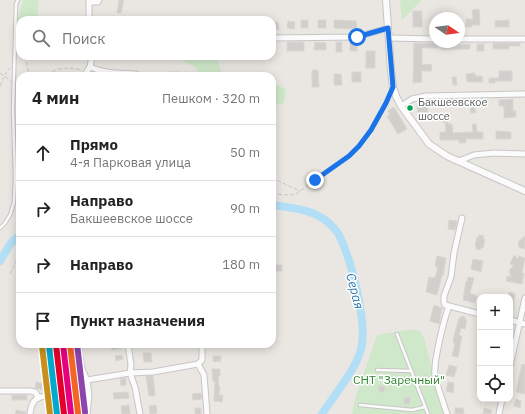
<!DOCTYPE html>
<html lang="ru">
<meta charset="utf-8">
<style>
body{margin:0;font-family:"IBM Plex Sans",sans-serif;background:#f6f6f6;color:#222}
.controls{position:absolute;right:12px;bottom:12px;display:grid;overflow:hidden;border-radius:8px;box-shadow:0 2px 10px #0003}
.controls button{width:36px;height:36px;display:grid;place-items:center;padding:0;border:0;border-bottom:1px solid #e0e0e0;background:#fff;color:#222;font:20px sans-serif}
.compass{position:absolute;left:429px;top:12px;width:36px;height:36px;border-radius:50%;background:#fff;box-shadow:0 2px 10px #0003;rotate:103deg}
.stop{position:absolute;width:12px;height:12px;margin:-9px;border:3px solid #1a73e8;border-radius:50%;background:#fff}
.stop.end{background:#1a73e8;border-color:#fff;box-shadow:0 1px 4px #0008}
.list{margin:0;padding:0;list-style:none}
h2{display:flex;justify-content:space-between;align-items:center;height:52px;margin:0;padding:0 16px;font-size:17px}
h2 small{font-size:13px;font-weight:400;color:#767676}
.list li{display:grid;grid-template-columns:26px 1fr auto;gap:12px;align-items:center;box-sizing:border-box;height:56px;padding:0 16px;border-top:1px solid #e0e0e0}
.list b{display:block;font-size:15px;white-space:nowrap}
.list p{margin:0;font-size:13px;white-space:nowrap;color:#767676}
.list em{font-size:13px;font-style:normal;color:#767676}
.icon{flex:none;width:22px;height:22px;fill:none;stroke:currentColor;stroke-width:2;stroke-linecap:round;stroke-linejoin:round}
.map{position:relative;flex:none;width:525px;height:414px;overflow:hidden}
.search{position:absolute;background:#fff;box-shadow:0 2px 10px #0003;left:16px;top:16px;width:260px;height:44px;display:flex;align-items:center;gap:10px;box-sizing:border-box;padding:0 14px;border-radius:12px;color:#767676;font-size:15px}
.panel{position:absolute;background:#fff;box-shadow:0 2px 10px #0003;left:16px;top:72px;width:260px;height:276px;border-radius:12px}
.map>svg:first-child{display:block}
.green{fill:#d0e8ca}
.lines{fill:none;stroke-linecap:round;stroke-linejoin:round}
.river{stroke:#b3dff6;stroke-width:8}
.building{fill:#d1cfcc;stroke:#d9d6d1}
.service-casing{stroke:#c7c6c6;stroke-width:4.5}
.minor-casing{stroke:#c7c6c6;stroke-width:7}
.tertiary-casing{stroke:#c7c6c6;stroke-width:8}
.path{stroke:#c2c9c5;stroke-width:1;stroke-dasharray:4 2;stroke-linecap:butt}
.service{stroke:#fcfbfb;stroke-width:2.5}
.minor{stroke:#fcfbfb;stroke-width:5}
.tertiary{stroke:#fcfbfb;stroke-width:6}
.rail-1-casing{stroke:#fff;stroke-width:9}
.rail-2-casing{stroke:#fff;stroke-width:9}
.rail-3-casing{stroke:#fff;stroke-width:9}
.rail-4-casing{stroke:#fff;stroke-width:9}
.rail-5-casing{stroke:#fff;stroke-width:9}
.rail-6-casing{stroke:#fff;stroke-width:9}
.rail-1{stroke:#e5007d;stroke-width:6}
.rail-2{stroke:#e4002b;stroke-width:6}
.rail-3{stroke:#f26522;stroke-width:6}
.rail-4{stroke:#00a9ce;stroke-width:6}
.rail-5{stroke:#8e44ad;stroke-width:6}
.rail-6{stroke:#c7901d;stroke-width:6}
.route{stroke:#1a73e8;stroke-width:5}
.bus-dot{fill:#00a651;stroke:#fff;stroke-width:1.5}
.labels{text-anchor:middle;dominant-baseline:central;stroke-width:3;stroke-linejoin:round;paint-order:stroke}
.bus-label{font-size:11px;fill:#575d61;stroke:#fff;text-anchor:start}
.park-label{font-size:12px;fill:#2f852c;stroke:#fff}
.water-label{font-size:13px;font-style:italic;fill:#2e7ab1;stroke:#fff}
</style>
<div class="map">
<svg width="525" height="414" viewBox="0 0 525 414">
<rect width="100%" height="100%" fill="#eae7e2"/>
<g class="green">
<path d="M 23,0 L 39,0 L 37,20 L 20,20 L 20,36 L 17,22 Z"/>
<path d="M 400,0 L 422,0 L 402,20 Z"/>
<path d="M 182,56 L 216,56 L 222,73 L 243,76 L 199,76 L 196,67 L 184,62 Z"/>
<path d="M 272,83 L 286,89 L 284,103 L 272,106 Z"/>
<path d="M 407,330 L 419,330 L 424,338 L 434,375 L 446,414 L 352,414 L 355,399 L 377,335 Z"/>
</g>
<g class="lines">
<g class="river">
<path d="M 272,205 C 292,208 313,209 329,223 C 332,226 337,231 339,235 C 351,259 368,323 361,349 C 357,368 333,397 322,414"/>
<path d="M 0,261 L 11,243 L 20,235"/>
</g>
</g>
<g class="building">
<path d="M 119,0 L 124,0 L 121,13 L 117,13 Z"/>
<path d="M 479,9 L 480,25 L 472,25 L 472,27 L 466,27 L 466,19 L 473,19 L 472,10 Z"/>
<rect x="413" y="11" width="9" height="16"/>
<rect x="301" y="20" width="7" height="8"/>
<rect x="318" y="20" width="8" height="8"/>
<path d="M 334,20 L 356,21 L 357,29 L 334,28 Z"/>
<path d="M 509,20 L 509,27 L 495,27 L 495,21 Z"/>
<path d="M 288,21 L 295,22 L 294,29 L 287,28 Z"/>
<path d="M 272,22 L 278,22 L 279,29 L 272,30 Z"/>
<rect x="287" y="42" width="17" height="9"/>
<path d="M 315,42 L 326,43 L 326,50 L 314,50 Z"/>
<rect x="336" y="42" width="6" height="10"/>
<rect x="350" y="42" width="7" height="9"/>
<path d="M 451,42 L 456,42 L 460,43 L 460,45 L 470,44 L 470,49 L 441,50 L 441,48 L 422,48 L 422,65 L 431,64 L 432,71 L 421,71 L 422,82 L 413,83 L 414,43 L 451,44 Z"/>
<path d="M 493,43 L 520,43 L 520,46 L 509,46 L 509,49 L 493,49 Z"/>
<rect x="477" y="44" width="7" height="7"/>
<rect x="366" y="51" width="9" height="17"/>
<path d="M 312,70 L 318,70 L 319,87 L 312,87 Z"/>
<path d="M 499,71 L 512,71 L 512,81 L 495,81 L 495,83 L 489,83 L 489,78 L 499,78 Z"/>
<rect x="170" y="72" width="9" height="4"/>
<rect x="352" y="72" width="9" height="10"/>
<path d="M 475,73 L 475,76 L 482,76 L 483,82 L 467,82 L 466,74 Z"/>
<path d="M 334,74 L 341,74 L 342,85 L 334,85 Z"/>
<path d="M 452,77 L 456,77 L 457,85 L 453,85 Z"/>
<path d="M 455,99 L 455,106 L 439,106 L 439,100 Z"/>
<path d="M 513,99 L 513,111 L 516,111 L 516,117 L 504,118 L 504,106 L 499,106 L 499,100 Z"/>
<path d="M 483,100 L 483,105 L 475,106 L 476,113 L 471,113 L 470,106 L 467,106 L 467,101 Z"/>
<path d="M 427,104 L 428,112 L 418,113 L 417,105 Z"/>
<path d="M 394,107 L 407,129 L 398,134 L 387,116 L 390,115 L 388,111 Z"/>
<path d="M 448,118 L 448,124 L 452,124 L 453,133 L 473,132 L 472,124 L 476,124 L 477,132 L 483,132 L 483,139 L 466,139 L 466,143 L 459,143 L 459,140 L 440,140 L 440,132 L 446,132 L 445,122 L 441,122 L 441,119 Z"/>
<path d="M 496,131 L 511,132 L 511,139 L 496,139 Z"/>
<path d="M 449,220 L 457,221 L 455,230 L 448,229 Z"/>
<path d="M 479,235 L 484,236 L 483,239 L 485,239 L 483,248 L 481,248 L 480,250 L 476,249 L 476,247 L 475,246 L 477,237 L 478,238 Z"/>
<path d="M 525,236 L 525,249 L 519,247 L 518,242 Z"/>
<path d="M 514,255 L 518,259 L 519,256 L 525,258 L 522,273 L 524,273 L 522,284 L 506,281 L 507,276 L 511,277 L 509,270 L 514,265 L 510,264 Z"/>
<path d="M 437,256 L 446,258 L 443,276 L 442,275 L 437,295 L 426,292 L 429,277 L 435,278 L 438,267 L 435,266 Z"/>
<path d="M 473,259 L 483,261 L 481,272 L 471,269 Z"/>
<rect x="276" y="265" width="6" height="6"/>
<path d="M 468,277 L 474,278 L 470,293 L 477,296 L 475,303 L 463,300 L 466,281 L 467,282 Z"/>
<path d="M 509,292 L 515,294 L 512,314 L 510,314 L 510,297 L 508,297 Z"/>
<path d="M 434,305 L 442,308 L 439,324 L 430,321 Z"/>
<path d="M 461,316 L 465,317 L 465,319 L 467,320 L 465,329 L 461,328 L 459,335 L 462,336 L 458,357 L 452,356 L 455,343 L 453,343 L 455,332 L 459,318 L 461,318 Z"/>
<path d="M 111,344 L 121,344 L 122,348 L 112,350 Z"/>
<path d="M 143,353 L 151,353 L 152,362 L 144,362 Z"/>
<path d="M 122,355 L 123,359 L 116,361 L 115,356 Z"/>
<path d="M 213,356 L 221,356 L 221,361 L 213,362 Z"/>
<path d="M 522,364 L 525,365 L 525,394 L 516,392 Z"/>
<path d="M 449,365 L 457,367 L 454,377 L 446,375 Z"/>
<path d="M 212,369 L 220,369 L 220,376 L 218,376 L 219,387 L 220,387 L 219,395 L 223,395 L 222,402 L 214,401 L 215,381 L 213,381 Z"/>
<path d="M 426,375 L 430,385 L 424,387 L 420,377 Z"/>
<path d="M 146,376 L 153,376 L 155,396 L 149,396 Z"/>
<path d="M 126,378 L 126,385 L 121,386 L 120,379 Z"/>
<path d="M 36,382 L 45,384 L 44,390 L 35,388 Z"/>
<path d="M 448,382 L 454,383 L 453,393 L 446,391 Z"/>
<path d="M 379,386 L 385,386 L 384,392 L 379,392 Z"/>
<path d="M 128,392 L 129,398 L 114,399 L 113,393 Z"/>
<path d="M 201,393 L 202,399 L 193,400 L 192,394 Z"/>
<rect x="12" y="395" width="15" height="5"/>
<path d="M 410,397 L 410,404 L 404,404 L 404,398 Z"/>
<path d="M 516,399 L 521,401 L 520,408 L 514,406 Z"/>
<path d="M 129,405 L 130,414 L 122,414 L 121,406 Z"/>
<path d="M 156,405 L 157,413 L 150,414 L 149,406 Z"/>
<rect x="195" y="408" width="6" height="6"/>
<path d="M 455,408 L 463,408 L 464,414 L 455,414 Z"/>
<path d="M 484,408 L 492,410 L 491,414 L 483,414 Z"/>
<path d="M 16,410 L 26,412 L 26,414 L 15,414 Z"/>
</g>
<g class="lines">
<g class="service-casing">
<g id="service">
<path d="M 0,228 L 5,223 L 10,215 L 14,202 L 15,177 L 13,110 L 16,4 L 18,0"/>
<path d="M 397,334 L 428,414"/>
<path d="M 377,370 L 411,371"/>
<path d="M 360,405 L 412,410 L 425,407"/>
</g>
</g>
<g class="minor-casing">
<g id="minor">
<path d="M 89,2 L 98,2 L 99,0"/>
<path d="M 89,20 L 89,0"/>
<path d="M 272,38 L 357,37 L 388,28"/>
<path d="M 389,38 L 435,39"/>
<path d="M 459,39 L 525,39"/>
<path d="M 90,67 C 105,74 121,73 136,74"/>
<path d="M 84,76 L 90,67 L 92,56"/>
<path d="M 401,106 L 412,99 L 426,96 L 525,94"/>
<path d="M 459,161 L 474,155 L 494,153 L 525,154"/>
<path d="M 449,306 L 480,314"/>
<path d="M 510,320 L 525,324"/>
<path d="M 78,344 L 82,369 L 87,380 L 89,395 L 87,414"/>
<path d="M 128,344 L 131,365 L 130,373 L 135,387 L 140,414"/>
<path d="M 202,344 L 202,360 L 198,364 L 204,375 L 207,414"/>
<path d="M 510,366 L 525,298"/>
<path d="M 87,380 L 130,373 L 153,372 L 198,364"/>
<path d="M 0,391 L 30,391 L 35,392 L 39,398"/>
<path d="M 30,414 C 31,407 32,401 38,398 C 41,396 45,397 48,395 C 61,388 50,356 48,344"/>
<path d="M 447,414 C 443,402 438,388 435,376 C 433,363 444,319 449,306 L 445,305 L 444,302 L 444,296 L 451,277 L 454,253 L 462,218"/>
<path d="M 499,414 L 502,399"/>
</g>
</g>
<g class="tertiary-casing">
<path id="tertiary" d="M 386,0 L 391,70 L 393,87 L 396,96 L 401,106 L 429,144 L 447,156 L 525,191"/>
</g>
<g class="path">
<path d="M 25,56 L 28,69 L 28,76"/>
<path d="M 0,73 L 11,81"/>
<path d="M 49,76 L 49,74 C 59,66 71,68 82,70"/>
<path d="M 17,85 L 20,88"/>
<path d="M 0,86 L 6,73 L 10,68"/>
<path d="M 272,178 L 300,191"/>
<path d="M 272,194 L 290,195 L 296,194 L 349,156 L 359,146 L 371,130 L 390,95"/>
<path d="M 10,274 L 20,253"/>
<path d="M 57,389 L 60,396 L 62,396 L 61,391 L 72,389 L 72,384 L 73,384 L 74,389 L 82,385"/>
</g>
<use href="#service" class="service"/>
<use href="#minor" class="minor"/>
<use href="#tertiary" class="tertiary"/>
<g class="rail-1-casing">
<path id="rail-1" d="M 63,344 L 71,414"/>
</g>
<g class="rail-2-casing">
<path id="rail-2" d="M 56,345 L 64,414"/>
</g>
<g class="rail-3-casing">
<path id="rail-3" d="M 70,344 L 78,413"/>
</g>
<g class="rail-4-casing">
<path id="rail-4" d="M 49,346 L 57,414"/>
</g>
<g class="rail-5-casing">
<path id="rail-5" d="M 77,344 L 85,412"/>
</g>
<g class="rail-6-casing">
<path id="rail-6" d="M 42,346 L 50,414"/>
</g>
<use href="#rail-1" class="rail-1"/>
<use href="#rail-2" class="rail-2"/>
<use href="#rail-3" class="rail-3"/>
<use href="#rail-4" class="rail-4"/>
<use href="#rail-5" class="rail-5"/>
<use href="#rail-6" class="rail-6"/>
</g>
<g class="lines">
<path class="route" d="M 315,180 L 349,156 L 359,146 L 371,130 L 386,103 L 393,87 L 388,28 L 357,37"/>
</g>
<circle class="bus-dot" cx="410" cy="108" r="3.5"/>
<g class="labels">
<g class="bus-label">
<text x="418" y="102">Бакшеевское<tspan x="418" dy="14">шоссе</tspan></text>
</g>
<g class="park-label">
<text x="399" y="379">СНТ "Заречный"</text>
</g>
<g class="water-label">
<text transform="translate(355 291) rotate(75)">Серая</text>
</g>
</g>
</svg>
<div class="controls">
<button>+</button>
<button>−</button>
<button><svg class="icon" aria-label="locate" viewBox="0 0 24 24"><circle cx="12" cy="12" r="6"/><path d="M12 2v4M12 18v4M2 12h4M18 12h4"/></svg></button>
</div>
<svg class="compass" viewBox="-18 -18 36 36"><path d="M0-13l5 13h-10z" fill="#e53935"/><path d="M0 13l5-13h-10z" fill="#767676"/></svg>
<div class="stop" style="left:357px;top:37px"></div>
<div class="stop end" style="left:315px;top:180px"></div>
<div class="search"><svg class="icon" aria-label="search" viewBox="0 0 24 24"><circle cx="10" cy="10" r="6"/><path d="M15 15l6 6"/></svg>Поиск</div>
<section class="panel">
<h2>4 мин<small>Пешком · 320 m</small></h2>
<ul class="list">
<li><svg class="icon" aria-label="ahead" viewBox="0 0 24 24"><path d="M12 20V5M6 11l6-6 6 6"/></svg><div><b>Прямо</b><p>4-я Парковая улица</p></div><em>50 m</em></li>
<li><svg class="icon" aria-label="right" viewBox="0 0 24 24"><path d="M7 20v-9h11M14 6l5 5-5 5"/></svg><div><b>Направо</b><p>Бакшеевское шоссе</p></div><em>90 m</em></li>
<li><svg class="icon" aria-label="right" viewBox="0 0 24 24"><path d="M7 20v-9h11M14 6l5 5-5 5"/></svg><div><b>Направо</b></div><em>180 m</em></li>
<li><svg class="icon" aria-label="arrive" viewBox="0 0 24 24"><path d="M6 21V4h12l-3 4 3 4H6"/></svg><div><b>Пункт назначения</b></div></li>
</ul>
</section>
</div>
